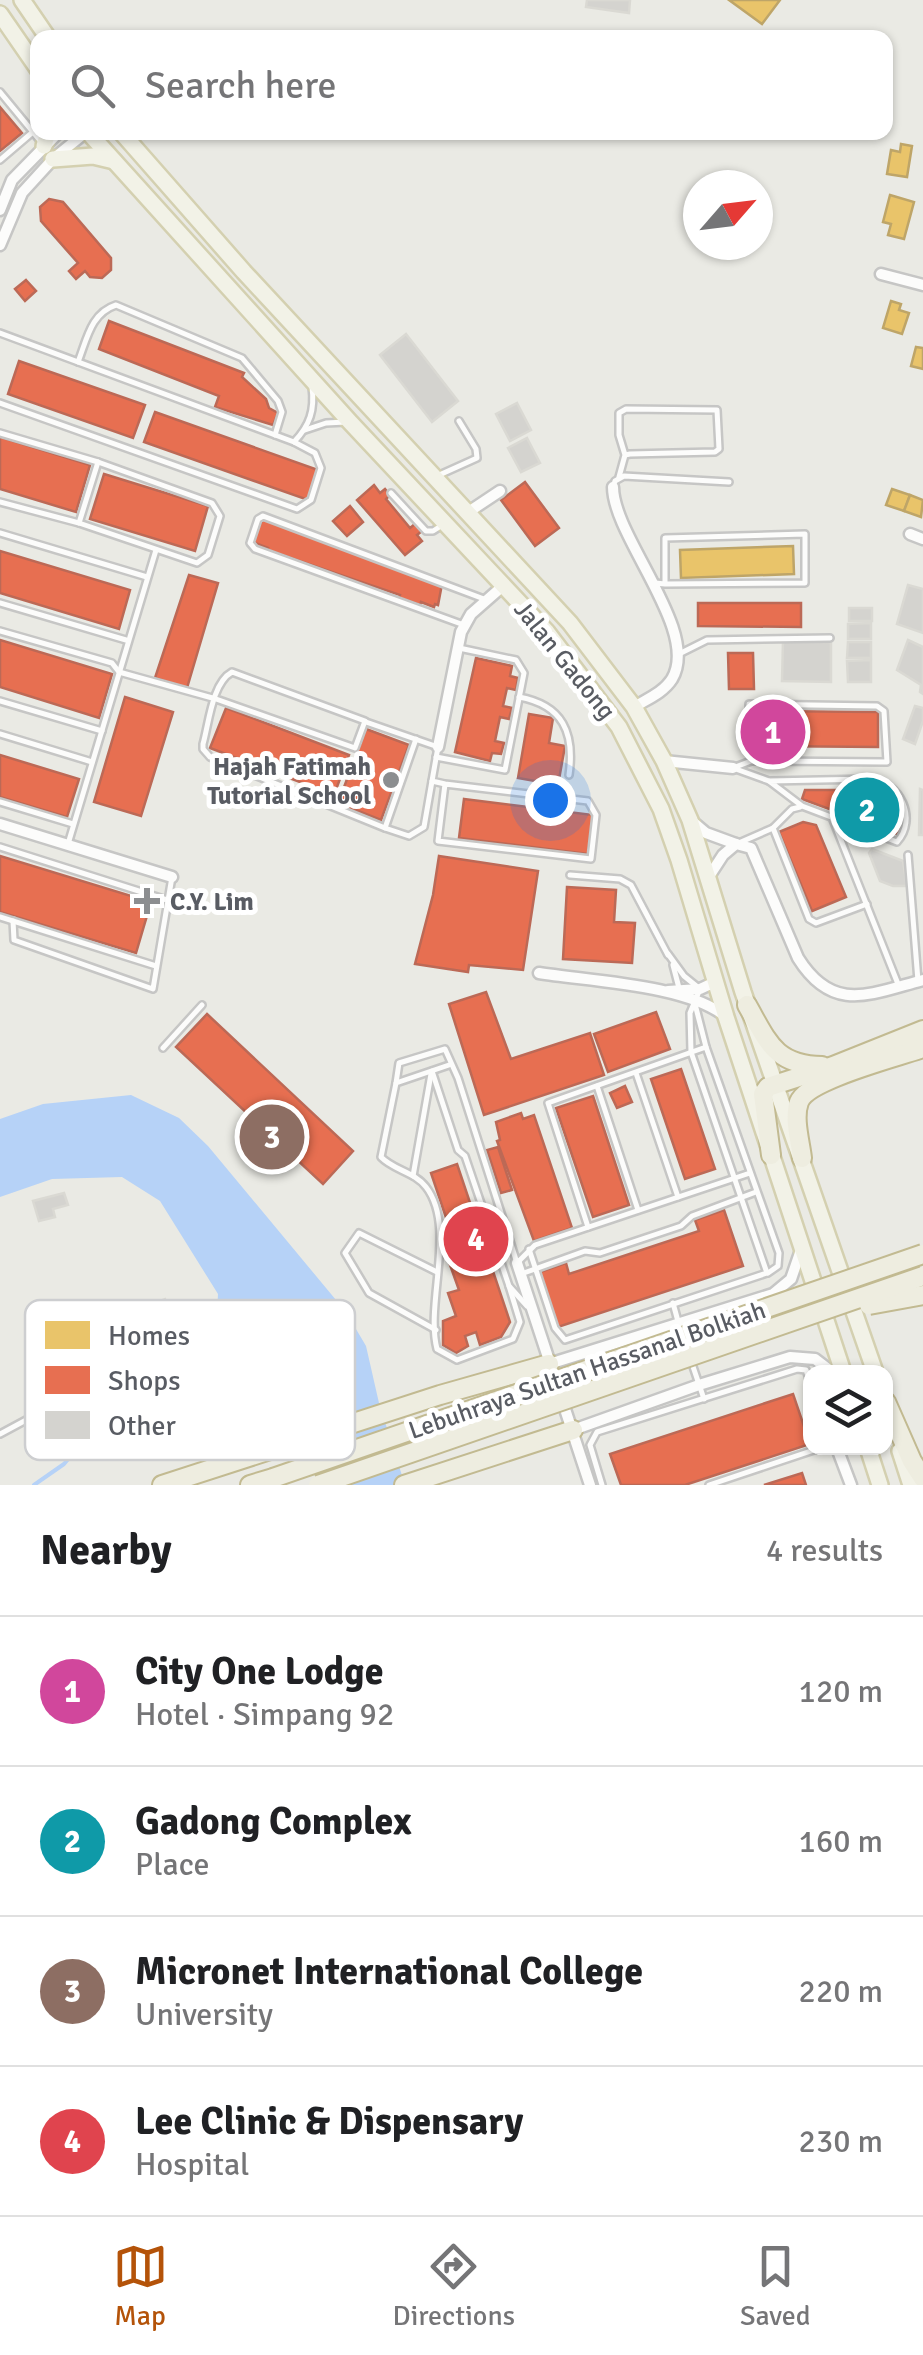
<!DOCTYPE html>
<meta charset="utf-8">
<style>
body{margin:0;font-family:Signika,sans-serif;background:#f6f6f6;color:#202124}
.controls{position:absolute;right:30px;bottom:30px;display:grid;overflow:hidden;border-radius:20px;box-shadow:0 2px 8px #0004}
.controls button{width:90px;height:90px;display:grid;place-items:center;padding:0;border:0;border-bottom:2px solid #e0e0e0;background:#fff;color:#202124;font:50px sans-serif}
.compass{position:absolute;left:683px;top:170px;width:90px;height:90px;border-radius:50%;background:#fff;box-shadow:0 2px 8px #0004;rotate:62deg}
.you{position:absolute;left:550px;top:800px;width:35px;height:35px;margin:-25px;border:8px solid #fff;border-radius:50%;background:#1a73e8;box-shadow:0 0 0 15px #1a73e833}
.badge{display:grid;place-items:center;width:65px;height:65px;border-radius:50%;background:#b45309;color:#fff;font-size:32px;font-weight:700}
.pin{position:absolute;translate:-50% -50%;border:5px solid #fff;box-shadow:0 2px 10px #0006}
.list{margin:0;padding:0;list-style:none}
h2{display:flex;justify-content:space-between;align-items:center;height:130px;margin:0;padding:0 40px;font-size:42px}
h2 small{font-size:32px;font-weight:400;color:#757577}
.list li{display:grid;grid-template-columns:65px 1fr auto;gap:30px;align-items:center;box-sizing:border-box;height:150px;padding:0 40px;border-top:2px solid #e0e0e0}
.list b{display:block;font-size:38px;white-space:nowrap}
.list p{margin:0;font-size:32px;white-space:nowrap;color:#757577}
.list em{font-size:32px;font-style:normal;color:#757577}
.icon{flex:none;width:55px;height:55px;fill:none;stroke:currentColor;stroke-width:2;stroke-linecap:round;stroke-linejoin:round}
.map{position:relative;flex:none;width:923px;height:1485px;overflow:hidden}
.search{position:absolute;background:#fff;box-shadow:0 2px 8px #0004;left:30px;right:30px;top:30px;height:110px;display:flex;align-items:center;gap:25px;box-sizing:border-box;padding:0 35px;border-radius:20px;color:#757577;font-size:38px}
.sheet{height:730px;background:#fff}
nav{display:flex;justify-content:space-around;align-items:center;box-sizing:border-box;height:140px;border-top:2px solid #e0e0e0;background:#fff;font-size:28px;color:#757577}
nav a{display:grid;justify-items:center;gap:5px}
nav .on{color:#b45309}
.map>svg:first-child{display:block}
.water{fill:#b6d2f7}
.homes{fill:#e9c46a;stroke:#bea568;stroke-width:2.5}
.shops{fill:#e76f51;stroke:#bc6956;stroke-width:2.5}
.lines{fill:none;stroke-linecap:round;stroke-linejoin:round}
.stream{stroke:#b6d2f7;stroke-width:4}
.building{fill:#d4d3cf;stroke:#dad9d3;stroke-width:2.5}
.lane-casing{stroke:#c6c6c5;stroke-width:10}
.street-casing{stroke:#c6c6c5;stroke-width:15}
.primary-casing{stroke:#d4d0b0;stroke-width:20}
.highway-casing{stroke:#c2ba91;stroke-width:22}
.lane{stroke:#fcfcfb;stroke-width:5}
.street{stroke:#fcfcfb;stroke-width:10}
.primary{stroke:#f2f2e7;stroke-width:15}
.highway{stroke:#eeede0;stroke-width:18}
.highway-bridge-casing{stroke:#c2ba91;stroke-width:22;stroke-linecap:butt}
.highway-bridge{stroke:#eeede0;stroke-width:18}
.poi-dot{fill:#8c8e90;stroke:#fff;stroke-width:4}
.labels{text-anchor:middle;dominant-baseline:central;stroke-width:10;stroke-linejoin:round;paint-order:stroke}
.street-label{font-size:25px;fill:#595c63;stroke:#fff}
.poi-label{font-size:25px;font-weight:bold;fill:#595c63;stroke:#fff;text-anchor:end}
.key{fill:#fff;stroke:#cdced0;stroke-width:2.5}
.key-label{font-size:28px;fill:#595c63}
</style>
<div class="map">
<svg width="923" height="1485" viewBox="0 0 923 1485">
<rect width="100%" height="100%" fill="#eaeae4"/>
<path class="water" d="M 131,1095 L 179,1118 L 208,1146 L 346,1312 L 366,1346 L 379,1403 L 405,1485 L 321,1485 L 302,1428 L 270,1368 L 217,1312 L 218,1294 L 160,1201 L 122,1177 L 52,1179 L 0,1197 L 0,1119 L 43,1104 Z"/>
<g class="homes">
<path d="M 729,0 L 780,0 L 762,24 Z"/>
<path d="M 901,144 L 912,146 L 907,177 L 887,174 L 891,150 L 900,152 Z"/>
<path d="M 890,195 L 914,202 L 904,239 L 888,235 L 891,224 L 883,222 Z"/>
<path d="M 891,301 L 901,304 L 899,310 L 909,313 L 902,334 L 883,328 Z"/>
<path d="M 916,347 L 923,348 L 923,369 L 911,366 Z"/>
<path d="M 892,489 L 910,495 L 904,511 L 886,505 Z"/>
<path d="M 910,495 L 923,500 L 921,517 L 904,511 Z"/>
<path d="M 793,546 L 794,574 L 681,578 L 680,550 Z"/>
</g>
<g class="shops">
<path d="M 0,107 L 22,133 L 0,151 Z"/>
<path d="M 49,199 L 63,202 L 111,258 L 111,270 L 102,278 L 90,277 L 85,271 L 76,279 L 69,271 L 78,263 L 41,221 L 40,207 Z"/>
<path d="M 26,280 L 36,291 L 25,301 L 15,289 Z"/>
<path d="M 109,321 L 244,373 L 242,377 L 266,399 L 269,408 L 278,413 L 273,425 L 215,407 L 219,396 L 99,349 Z"/>
<path d="M 19,361 L 145,405 L 133,438 L 8,394 Z"/>
<path d="M 155,412 L 318,470 L 308,500 L 144,442 Z"/>
<path d="M 0,437 L 90,465 L 76,512 L 0,489 Z"/>
<path d="M 104,474 L 208,506 L 195,551 L 90,519 Z"/>
<path d="M 525,482 L 559,528 L 535,546 L 501,500 Z"/>
<path d="M 374,485 L 380,493 L 385,489 L 390,495 L 386,499 L 410,528 L 415,524 L 422,531 L 417,535 L 422,541 L 405,555 L 357,500 Z"/>
<path d="M 350,506 L 363,522 L 347,536 L 333,521 Z"/>
<path d="M 263,519 L 442,584 L 438,605 L 435,604 L 434,607 L 421,602 L 420,605 L 399,598 L 400,595 L 267,550 L 268,548 L 255,543 L 253,538 Z"/>
<path d="M 0,551 L 130,590 L 119,629 L 0,593 Z"/>
<path d="M 189,575 L 218,583 L 187,688 L 155,678 Z"/>
<path d="M 698,603 L 801,603 L 801,627 L 698,626 Z"/>
<path d="M 0,640 L 112,674 L 99,718 L 0,687 Z"/>
<path d="M 728,653 L 753,653 L 754,689 L 729,689 Z"/>
<path d="M 476,658 L 512,666 L 510,676 L 518,678 L 516,690 L 507,688 L 503,706 L 512,708 L 509,719 L 500,717 L 495,741 L 504,743 L 501,754 L 492,753 L 490,761 L 455,752 Z"/>
<path d="M 125,697 L 173,712 L 141,816 L 94,802 Z"/>
<path d="M 226,708 L 349,755 L 334,795 L 210,748 Z"/>
<path d="M 756,711 L 878,712 L 878,747 L 756,746 Z"/>
<path d="M 529,714 L 553,718 L 549,743 L 565,746 L 558,785 L 518,778 Z"/>
<path d="M 366,729 L 409,745 L 381,820 L 338,803 Z"/>
<path d="M 0,755 L 79,779 L 67,817 L 0,797 Z"/>
<path d="M 805,790 L 880,790 L 899,797 L 903,822 L 897,834 L 802,799 Z"/>
<path d="M 464,799 L 593,815 L 588,854 L 459,838 Z"/>
<path d="M 803,822 L 816,825 L 846,897 L 812,911 L 779,832 Z"/>
<path d="M 0,856 L 151,902 L 136,953 L 0,912 Z"/>
<path d="M 439,856 L 538,871 L 523,970 L 469,965 L 468,972 L 415,964 L 433,895 Z"/>
<path d="M 567,887 L 616,890 L 614,922 L 635,923 L 632,963 L 563,959 Z"/>
<path d="M 486,992 L 511,1059 L 590,1033 L 604,1075 L 484,1115 L 449,1004 Z"/>
<path d="M 656,1012 L 670,1049 L 608,1072 L 594,1034 Z"/>
<path d="M 207,1014 L 353,1151 L 323,1184 L 176,1047 Z"/>
<path d="M 681,1069 L 715,1169 L 685,1179 L 651,1079 Z"/>
<path d="M 625,1086 L 632,1102 L 617,1108 L 610,1093 Z"/>
<path d="M 593,1096 L 629,1205 L 593,1217 L 556,1108 Z"/>
<path d="M 521,1113 L 523,1119 L 534,1115 L 572,1228 L 534,1241 L 497,1141 L 500,1140 L 496,1122 Z"/>
<path d="M 498,1147 L 512,1190 L 501,1193 L 487,1150 Z"/>
<path d="M 457,1164 L 510,1322 L 501,1337 L 480,1345 L 476,1332 L 465,1336 L 468,1346 L 456,1353 L 443,1345 L 443,1321 L 456,1316 L 448,1293 L 459,1290 L 449,1262 L 460,1259 L 431,1173 Z"/>
<path d="M 724,1210 L 743,1266 L 558,1327 L 540,1272 L 566,1263 L 569,1274 L 699,1231 L 695,1220 Z"/>
<path d="M 793,1394 L 810,1444 L 685,1485 L 621,1485 L 610,1454 Z"/>
<path d="M 802,1473 L 806,1485 L 764,1485 Z"/>
</g>
<g class="lines">
<path class="stream" d="M 34,1485 L 64,1464 L 136,1380 L 187,1350 L 244,1336"/>
</g>
<g class="building">
<path d="M 587,0 L 630,0 L 629,13 L 586,7 Z"/>
<path d="M 406,334 L 458,401 L 432,422 L 380,355 Z"/>
<path d="M 517,403 L 531,430 L 510,441 L 496,414 Z"/>
<path d="M 527,438 L 540,463 L 521,472 L 508,448 Z"/>
<path d="M 908,585 L 923,589 L 923,633 L 897,624 Z"/>
<rect x="849" y="608" width="23" height="13"/>
<path d="M 871,623 L 871,639 L 848,639 L 848,624 Z"/>
<path d="M 908,640 L 923,647 L 923,694 L 920,692 L 921,685 L 897,670 Z"/>
<path d="M 783,641 L 831,642 L 831,682 L 782,681 Z"/>
<path d="M 848,642 L 871,642 L 871,658 L 847,658 Z"/>
<path d="M 871,660 L 871,682 L 848,682 L 847,661 Z"/>
<path d="M 915,706 L 923,708 L 923,721 L 915,744 L 903,739 Z"/>
<path d="M 920,789 L 923,790 L 923,835 L 919,835 Z"/>
<path d="M 872,849 L 903,861 L 907,886 L 893,886 L 880,881 L 869,853 Z"/>
<path d="M 64,1193 L 68,1205 L 53,1209 L 55,1217 L 39,1221 L 33,1201 Z"/>
<path d="M 165,1299 L 174,1321 L 153,1329 L 144,1307 Z"/>
</g>
<g class="lines">
<g class="lane-casing">
<g id="lane">
<path d="M 0,92 L 42,143"/>
<path d="M 0,160 L 34,131"/>
<path d="M 0,333 L 294,442 L 315,453 L 321,468 L 311,500 L 297,509 L 0,403"/>
<path d="M 78,362 C 87,339 91,313 116,305 L 242,358 L 278,401 L 282,412 L 275,435"/>
<path d="M 305,430 L 326,423 L 346,422"/>
<path d="M 0,433 L 98,462 L 212,503 L 220,516 L 208,555 L 197,563 L 79,523 L 0,502"/>
<path d="M 294,442 C 310,425 315,410 312,387"/>
<path d="M 437,476 L 477,458 L 476,449 L 459,421"/>
<path d="M 619,477 L 625,455 L 630,454 L 715,452 L 719,449 L 717,410 L 626,409 L 619,413 L 619,435 L 625,455"/>
<path d="M 613,487 L 615,481 L 624,476 L 729,482"/>
<path d="M 391,493 L 426,531 L 433,531 L 444,524"/>
<path d="M 79,523 L 98,462"/>
<path d="M 0,533 L 147,577"/>
<path d="M 655,583 L 665,584 L 805,583 L 805,534 L 665,538 L 665,584"/>
<path d="M 0,603 L 126,640"/>
<path d="M 464,625 L 255,549 L 250,543 L 258,519 L 263,516 L 484,599"/>
<path d="M 0,631 L 112,663 L 119,672 L 216,699 L 355,748 L 365,721 L 232,672 C 212,683 209,723 203,744 L 203,749 L 210,757 L 385,828 L 409,836 L 424,827 L 432,781"/>
<path d="M 677,655 L 707,640 L 830,638"/>
<path d="M 519,697 C 563,705 575,733 569,775"/>
<path d="M 0,701 L 102,731"/>
<path d="M 366,722 L 438,747 L 432,781 L 445,784 L 438,841 L 591,859 L 596,815 L 588,801 L 445,784"/>
<path d="M 0,734 L 92,762"/>
<path d="M 436,757 L 505,770 L 524,673 L 516,660 L 459,648"/>
<path d="M 751,761 L 749,704 L 877,706 L 884,711 L 887,762 L 751,761 L 733,768 L 769,781"/>
<path d="M 870,779 C 900,781 918,819 897,842 L 802,806 L 769,781 Z"/>
<path d="M 0,802 L 73,824"/>
<path d="M 833,820 L 898,984"/>
<path d="M 385,828 L 416,739"/>
<path d="M 773,828 L 809,919 L 816,923 L 867,904"/>
<path d="M 741,842 L 773,828 L 792,809 L 800,807"/>
<path d="M 68,844 L 156,550"/>
<path d="M 0,847 L 167,900"/>
<path d="M 908,855 L 918,981"/>
<path d="M 570,875 L 620,879 L 631,885 L 668,955"/>
<path d="M 0,917 L 156,966"/>
<path d="M 13,921 L 14,940 L 153,989 L 172,877"/>
<path d="M 673,965 L 679,988"/>
<path d="M 695,1004 L 706,1047"/>
<path d="M 163,1048 L 202,1005"/>
<path d="M 449,1065 L 396,1083 L 381,1157 C 393,1170 415,1172 426,1187 C 457,1227 425,1303 437,1349 L 457,1360 L 513,1339 L 520,1322 L 509,1286"/>
<path d="M 432,1071 L 458,1150 L 465,1156 L 509,1286 L 527,1306"/>
<path d="M 636,1073 L 678,1197"/>
<path d="M 396,1083 L 399,1063 L 445,1049 L 458,1078 L 517,1263 L 535,1245 L 750,1173"/>
<path d="M 597,1086 L 638,1210"/>
<path d="M 413,1176 L 431,1074"/>
<path d="M 588,1227 L 548,1103 L 706,1047 L 779,1253 L 778,1266 L 768,1273"/>
<path d="M 529,1249 L 555,1328 L 565,1340 L 767,1273 L 691,1052 L 690,1013 L 700,989 L 684,976 L 668,954"/>
<path d="M 521,1274 L 585,1251 L 600,1253 L 681,1226 L 692,1216 L 756,1192"/>
<path d="M 673,1303 L 679,1325"/>
<path d="M 436,1330 L 369,1293 L 345,1253 L 359,1233 L 437,1272"/>
<path d="M 684,1340 L 704,1399"/>
<path d="M 0,1434 L 80,1391 L 88,1385 L 95,1370"/>
<path d="M 602,1485 L 590,1445 L 597,1432 L 797,1369 L 806,1370 L 810,1382"/>
<path d="M 709,1485 L 820,1448"/>
</g>
</g>
<g class="street-casing">
<g id="street">
<path d="M 0,210 L 12,180 L 59,132"/>
<path d="M 0,245 L 22,193 L 53,159 L 86,132"/>
<path d="M 881,274 L 923,285"/>
<path d="M 613,487 C 613,537 701,631 672,679 C 663,693 647,699 634,707"/>
<path d="M 467,513 L 500,491"/>
<path d="M 910,534 L 923,539"/>
<path d="M 438,747 L 461,632 L 471,614 L 504,585"/>
<path d="M 664,761 L 733,768"/>
<path d="M 693,822 L 706,833 L 736,844"/>
<path d="M 0,824 L 172,877"/>
<path d="M 708,878 L 723,855 L 736,844 L 751,848 L 798,958 C 833,1014 870,994 923,980"/>
<path d="M 539,973 C 589,981 689,985 726,1017"/>
<path d="M 668,991 L 700,989 L 715,982"/>
<path d="M 517,1263 L 590,1485"/>
<path d="M 549,1364 L 773,1294 L 791,1279 L 801,1250"/>
<path d="M 573,1430 L 699,1385 L 790,1357 L 815,1359 L 832,1372"/>
<path d="M 837,1448 L 851,1485"/>
</g>
</g>
<g class="primary-casing">
<g id="primary">
<path d="M 22,0 L 48,38"/>
<path d="M 0,14 L 38,69"/>
<path d="M 88,132 L 350,422 L 547,632 L 619,727 L 661,809 L 679,860 L 726,1017 L 843,1372"/>
<path d="M 121,132 L 244,272 L 570,623 L 634,707 L 664,761 L 690,820 L 743,992 L 875,1372"/>
<path d="M 44,146 L 48,132"/>
<path d="M 53,159 L 93,156 L 114,161"/>
<path d="M 868,1448 L 880,1485"/>
<path d="M 900,1451 L 911,1485"/>
</g>
</g>
<g class="highway-casing">
<g id="highway">
<path d="M 747,1005 C 768,1042 775,1065 822,1066"/>
<path d="M 771,1155 L 763,1094 L 768,1087 L 833,1066 L 923,1030"/>
<path d="M 802,1158 C 800,1141 793,1118 799,1102 C 808,1079 898,1057 923,1048"/>
<path d="M 886,1402 L 912,1461 L 923,1478"/>
<path d="M 162,1485 L 440,1395 L 549,1364"/>
<path d="M 250,1485 L 273,1478"/>
<path d="M 404,1485 L 573,1430"/>
</g>
</g>
<use href="#lane" class="lane"/>
<use href="#street" class="street"/>
<use href="#primary" class="primary"/>
<use href="#highway" class="highway"/>
<g class="highway-bridge-casing">
<g id="highway-bridge">
<path d="M 869,1305 L 923,1295"/>
<path d="M 273,1478 L 923,1254"/>
<path d="M 318,1485 L 923,1276"/>
</g>
</g>
<use href="#highway-bridge" class="highway-bridge"/>
</g>
<g class="poi-dot">
<circle cx="391" cy="780" r="10"/>
<path d="M142 886h10v10h10v10h-10v10h-10v-10h-10v-10h10z"/>
</g>
<g class="labels">
<g class="street-label">
<text transform="translate(565 660) rotate(51)">Jalan Gadong</text>
<text transform="translate(587 1370) rotate(-19)">Lebuhraya Sultan Hassanal Bolkiah</text>
</g>
<g class="poi-label">
<text x="371" y="766">Hajah Fatimah<tspan x="371" dy="29">Tutorial School</tspan></text>
<text x="170" y="901" text-anchor="start">C.Y. Lim</text>
</g>
</g>
<rect x="25" y="1300" width="330" height="160" rx="15" class="key"/>
<rect x="45" y="1321" width="45" height="28" fill="#e9c46a"/>
<rect x="45" y="1366" width="45" height="28" fill="#e76f51"/>
<rect x="45" y="1411" width="45" height="28" fill="#d4d3cf"/>
<g class="key-label">
<text x="108" y="1345">Homes</text>
<text x="108" y="1390">Shops</text>
<text x="108" y="1435">Other</text>
</g>
</svg>
<div class="controls">
<button><svg class="icon" aria-label="layers" viewBox="0 0 24 24"><path d="M12 4l9 5-9 5-9-5zM3 14l9 5 9-5"/></svg></button>
</div>
<svg class="compass" viewBox="-18 -18 36 36"><path d="M0-13l5 13h-10z" fill="#e53935"/><path d="M0 13l5-13h-10z" fill="#757577"/></svg>
<div class="you"></div>
<div class="pin badge" style="left:773px;top:732px;background:#d1479c">1</div>
<div class="pin badge" style="left:867px;top:810px;background:#0f9aa8">2</div>
<div class="pin badge" style="left:272px;top:1137px;background:#8d6e63">3</div>
<div class="pin badge" style="left:476px;top:1239px;background:#e0444e">4</div>
<div class="search"><svg class="icon" aria-label="search" viewBox="0 0 24 24"><circle cx="10" cy="10" r="6"/><path d="M15 15l6 6"/></svg>Search here</div>
</div>
<section class="sheet">
<h2>Nearby<small>4 results</small></h2>
<ul class="list">
<li><span class="badge" style="background:#d1479c">1</span><div><b>City One Lodge</b><p>Hotel · Simpang 92</p></div><em>120 m</em></li>
<li><span class="badge" style="background:#0f9aa8">2</span><div><b>Gadong Complex</b><p>Place</p></div><em>160 m</em></li>
<li><span class="badge" style="background:#8d6e63">3</span><div><b>Micronet International College</b><p>University</p></div><em>220 m</em></li>
<li><span class="badge" style="background:#e0444e">4</span><div><b>Lee Clinic &amp; Dispensary</b><p>Hospital</p></div><em>230 m</em></li>
</ul>
</section>
<nav>
<a class="on"><svg class="icon" aria-label="map" viewBox="0 0 24 24"><path d="M3 6l6-2 6 2 6-2v14l-6 2-6-2-6 2zM9 4v14M15 6v14"/></svg>Map</a>
<a><svg class="icon" aria-label="directions" viewBox="0 0 24 24"><path d="M12 3l9 9-9 9-9-9zM9 14v-3h6M13 9l2 2-2 2"/></svg>Directions</a>
<a><svg class="icon" aria-label="saved" viewBox="0 0 24 24"><path d="M7 4h10v16l-5-4-5 4z"/></svg>Saved</a>
</nav>
